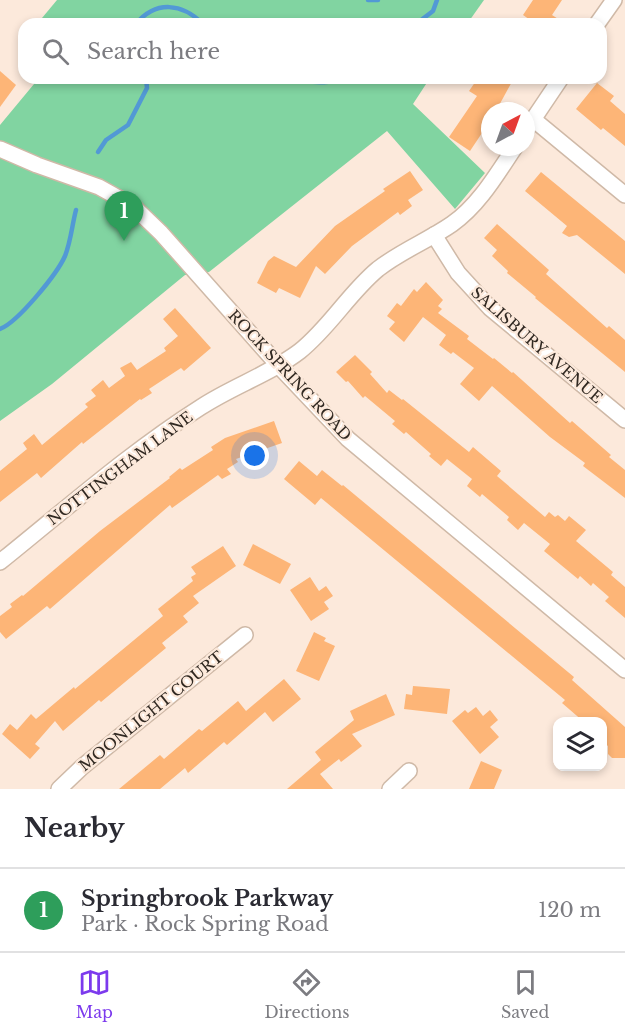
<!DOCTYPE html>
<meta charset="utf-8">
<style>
body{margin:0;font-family:"Libre Baskerville",serif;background:#f7f7f7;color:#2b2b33}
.controls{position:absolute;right:18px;bottom:18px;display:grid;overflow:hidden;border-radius:12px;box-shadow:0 3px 9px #0003}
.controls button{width:54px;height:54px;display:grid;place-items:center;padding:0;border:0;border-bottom:2px solid #e1e1e2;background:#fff;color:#2b2b33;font:30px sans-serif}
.compass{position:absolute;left:481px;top:102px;width:54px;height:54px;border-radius:50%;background:#fff;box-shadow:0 3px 9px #0003;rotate:41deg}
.you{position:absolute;left:255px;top:456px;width:21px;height:21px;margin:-15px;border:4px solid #fff;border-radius:50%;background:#1a73e8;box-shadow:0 0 0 9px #1a73e833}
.badge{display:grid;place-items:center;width:39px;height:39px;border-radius:50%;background:#7c3aed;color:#fff;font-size:20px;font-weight:700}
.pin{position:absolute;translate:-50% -50px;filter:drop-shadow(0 2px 3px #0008)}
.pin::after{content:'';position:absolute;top:32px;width:21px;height:18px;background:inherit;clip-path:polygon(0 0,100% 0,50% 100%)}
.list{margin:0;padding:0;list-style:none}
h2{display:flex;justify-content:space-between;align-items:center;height:78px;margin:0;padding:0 24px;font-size:26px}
h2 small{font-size:20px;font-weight:400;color:#7c7c81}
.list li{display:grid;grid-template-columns:39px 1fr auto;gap:18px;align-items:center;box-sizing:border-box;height:84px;padding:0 24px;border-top:2px solid #e1e1e2}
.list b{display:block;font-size:22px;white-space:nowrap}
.list p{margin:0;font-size:20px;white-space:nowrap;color:#7c7c81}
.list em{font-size:20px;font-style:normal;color:#7c7c81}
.icon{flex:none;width:33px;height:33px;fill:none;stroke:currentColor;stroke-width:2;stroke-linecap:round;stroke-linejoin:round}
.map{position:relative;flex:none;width:625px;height:789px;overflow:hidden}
.search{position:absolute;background:#fff;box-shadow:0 3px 9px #0003;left:18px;right:18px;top:18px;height:66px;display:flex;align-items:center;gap:15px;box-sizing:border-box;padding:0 21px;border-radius:18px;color:#7c7c81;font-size:22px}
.sheet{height:162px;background:#fff}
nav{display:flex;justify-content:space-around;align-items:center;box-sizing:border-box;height:84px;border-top:2px solid #e1e1e2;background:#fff;font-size:16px;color:#7c7c81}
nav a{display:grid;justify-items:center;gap:3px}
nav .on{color:#7c3aed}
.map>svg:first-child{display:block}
.green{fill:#81d4a1}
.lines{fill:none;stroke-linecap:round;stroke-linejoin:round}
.stream{stroke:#5299d5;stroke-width:4.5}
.building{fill:#fdb577}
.street-casing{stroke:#cfb9a7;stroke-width:18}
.street{stroke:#fff;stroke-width:15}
.labels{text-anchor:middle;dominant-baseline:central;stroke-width:4.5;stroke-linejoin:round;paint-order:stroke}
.street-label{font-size:15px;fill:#312922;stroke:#fce9db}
</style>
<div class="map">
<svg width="625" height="789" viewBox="0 0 625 789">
<rect width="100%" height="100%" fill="#fce9db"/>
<g class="green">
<path d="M 57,0 L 484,0 L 467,24 L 37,24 Z"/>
<path d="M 39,78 L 430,78 L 413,104 L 485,173 L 455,209 L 387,131 L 209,272 L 185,275 L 52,384 L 0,421 L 0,125 Z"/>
</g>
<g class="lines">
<g class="stream">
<path d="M 368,0 L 378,0"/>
<path d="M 136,24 C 156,0 182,3 203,24"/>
<path d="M 416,24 L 433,11 L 437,0"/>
<path d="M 248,78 C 261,84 276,80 290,80 C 311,80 325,86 346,78"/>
<path d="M 98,152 L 106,140 L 128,125 L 147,88 L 146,78"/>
<path d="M 0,329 C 18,322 57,274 65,256 C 71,241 72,225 76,210"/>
</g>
</g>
<g class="building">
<path d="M 533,0 L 562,0 L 552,15 L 566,24 L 536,24 L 523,15 Z"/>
<path d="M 0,71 L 16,85 L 0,107 Z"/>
<path d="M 478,78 L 514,78 L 496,111 L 490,111 L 490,121 L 470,151 L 449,137 L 477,96 L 469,91 Z"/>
<path d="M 597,83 L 614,96 L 610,101 L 625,114 L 625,146 L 603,128 L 601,130 L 576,109 Z"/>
<path d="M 410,171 L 423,190 L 408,200 L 412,206 L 400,215 L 398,212 L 352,246 L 325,274 L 316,266 L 300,298 L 279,288 L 276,293 L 257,283 L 268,261 L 274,256 L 296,267 L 335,226 L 385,191 L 383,189 Z"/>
<path d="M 541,172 L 625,241 L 625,274 L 577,235 L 569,237 L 562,233 L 567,226 L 525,191 Z"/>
<path d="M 497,224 L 549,270 L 546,274 L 607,328 L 609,326 L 625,340 L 625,372 L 535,298 L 536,297 L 507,273 L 508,271 L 492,256 L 497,250 L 484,238 Z"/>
<path d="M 426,282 L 443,300 L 438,306 L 442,309 L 438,313 L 469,336 L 467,339 L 493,359 L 494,358 L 512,373 L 513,372 L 570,423 L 572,421 L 611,455 L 609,457 L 625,470 L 625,498 L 583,466 L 585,463 L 550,437 L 492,386 L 479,401 L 460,384 L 474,368 L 453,352 L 451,354 L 439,345 L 446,335 L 423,317 L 404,342 L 389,329 L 395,322 L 387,316 L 397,303 L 401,306 L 414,289 L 417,292 Z"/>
<path d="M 175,308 L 211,348 L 184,371 L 181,368 L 149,389 L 152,393 L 141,400 L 140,399 L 83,444 L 82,442 L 41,478 L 37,473 L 0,502 L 0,471 L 27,449 L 23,443 L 34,434 L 42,445 L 88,407 L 85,404 L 96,396 L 91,390 L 103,380 L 109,388 L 125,376 L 120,368 L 131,362 L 137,370 L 166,351 L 164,348 L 178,336 L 163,319 Z"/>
<path d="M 355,355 L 372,372 L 370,374 L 387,393 L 389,390 L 402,400 L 403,399 L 469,452 L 473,447 L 501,471 L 497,476 L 545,517 L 549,512 L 555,517 L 558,515 L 565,521 L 569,516 L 586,530 L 576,541 L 613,572 L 611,575 L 625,587 L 625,618 L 605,601 L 609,597 L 593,583 L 591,586 L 580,576 L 578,579 L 544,551 L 550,544 L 524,523 L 518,530 L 507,520 L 509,517 L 482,494 L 480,497 L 467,486 L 472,479 L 447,459 L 441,466 L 429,456 L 431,454 L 406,432 L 404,434 L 392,424 L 395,421 L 365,396 L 363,398 L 348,381 L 346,382 L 336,372 Z"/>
<path d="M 274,421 L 282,443 L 236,459 L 238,462 L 227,469 L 231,474 L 222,479 L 218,475 L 172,508 L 170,505 L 50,609 L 47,606 L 6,639 L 0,632 L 0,616 L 12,607 L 10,604 L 22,595 L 23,596 L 100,531 L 170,478 L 169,477 L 180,468 L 182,470 L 213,450 L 211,447 L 225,438 Z"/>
<path d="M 299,461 L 317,476 L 322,470 L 342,486 L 343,485 L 574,677 L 572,680 L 625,727 L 625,758 L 612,758 L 608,754 L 608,746 L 603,742 L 603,722 L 584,722 L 562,703 L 565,700 L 321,498 L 315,505 L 284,479 Z"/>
<path d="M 253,544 L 291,564 L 280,584 L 243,565 Z"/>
<path d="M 223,546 L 236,566 L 193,596 L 199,603 L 183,616 L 188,622 L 162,643 L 166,648 L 101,702 L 99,700 L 63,731 L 55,721 L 35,744 L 40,748 L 30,759 L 2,734 L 10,724 L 17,730 L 31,714 L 36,719 L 74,687 L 75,689 L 163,616 L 158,609 L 193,581 L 191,577 L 196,574 L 191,567 Z"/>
<path d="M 310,577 L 319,591 L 326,586 L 333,596 L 324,602 L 329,609 L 311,621 L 290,590 Z"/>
<path d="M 314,632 L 326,638 L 324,641 L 335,646 L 319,681 L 296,671 Z"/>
<path d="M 284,679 L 301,699 L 273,722 L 265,712 L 227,745 L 224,742 L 188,773 L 185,768 L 160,789 L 119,789 L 160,755 L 164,759 L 199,729 L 202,731 L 238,701 L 246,711 Z"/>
<path d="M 413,686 L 450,689 L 447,714 L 404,709 L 406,694 L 412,695 Z"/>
<path d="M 386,694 L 395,715 L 352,734 L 362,746 L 341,762 L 339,759 L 320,774 L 333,789 L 287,789 L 321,760 L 315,752 L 354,720 L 350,711 Z"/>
<path d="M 476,707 L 483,716 L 490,710 L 498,720 L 490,727 L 499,737 L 480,754 L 452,721 L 465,710 L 468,713 Z"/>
<path d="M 481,761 L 502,770 L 494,789 L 469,789 Z"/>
</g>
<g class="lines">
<g class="street-casing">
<g id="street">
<path d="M 597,24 L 614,0"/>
<path d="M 533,119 L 625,195"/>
<path d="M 526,130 L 561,78"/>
<path d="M 0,149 L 37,165 L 99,187 L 133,206 L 161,233 L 278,365 L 348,439 L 625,670"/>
<path d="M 434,235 L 458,273 L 490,308 L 625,420"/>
<path d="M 0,562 C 66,509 130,452 201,407 C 233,386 270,374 300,351 C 330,327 349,293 378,269 C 401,251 429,240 452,224 C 479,205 497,174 515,147"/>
<path d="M 59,789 L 82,767 L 245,635"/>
<path d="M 390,789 L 409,771"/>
</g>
</g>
<use href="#street" class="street"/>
</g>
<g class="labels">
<g class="street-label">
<text transform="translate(537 345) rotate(41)">SALISBURY AVENUE</text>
<text transform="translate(290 375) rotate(47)">ROCK SPRING ROAD</text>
<text transform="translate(120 468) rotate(-37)">NOTTINGHAM LANE</text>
<text transform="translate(151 711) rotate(-39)">MOONLIGHT COURT</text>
</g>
</g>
</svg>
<div class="controls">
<button><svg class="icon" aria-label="layers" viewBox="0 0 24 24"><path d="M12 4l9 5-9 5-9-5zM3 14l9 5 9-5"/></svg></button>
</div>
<svg class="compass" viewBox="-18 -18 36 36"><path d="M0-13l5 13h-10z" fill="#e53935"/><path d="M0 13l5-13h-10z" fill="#7c7c81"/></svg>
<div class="you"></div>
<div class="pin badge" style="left:124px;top:241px;background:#2e9e5b">1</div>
<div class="search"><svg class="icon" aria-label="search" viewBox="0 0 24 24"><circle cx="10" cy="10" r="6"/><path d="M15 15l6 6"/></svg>Search here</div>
</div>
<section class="sheet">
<h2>Nearby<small></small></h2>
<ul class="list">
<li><span class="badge" style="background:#2e9e5b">1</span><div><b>Springbrook Parkway</b><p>Park · Rock Spring Road</p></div><em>120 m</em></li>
</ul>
</section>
<nav>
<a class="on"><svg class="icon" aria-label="map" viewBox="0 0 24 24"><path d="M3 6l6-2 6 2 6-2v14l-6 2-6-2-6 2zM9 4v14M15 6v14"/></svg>Map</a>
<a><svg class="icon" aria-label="directions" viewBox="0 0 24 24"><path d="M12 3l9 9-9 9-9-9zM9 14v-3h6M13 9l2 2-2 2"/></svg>Directions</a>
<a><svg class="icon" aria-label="saved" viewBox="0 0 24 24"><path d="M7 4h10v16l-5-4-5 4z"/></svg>Saved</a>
</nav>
